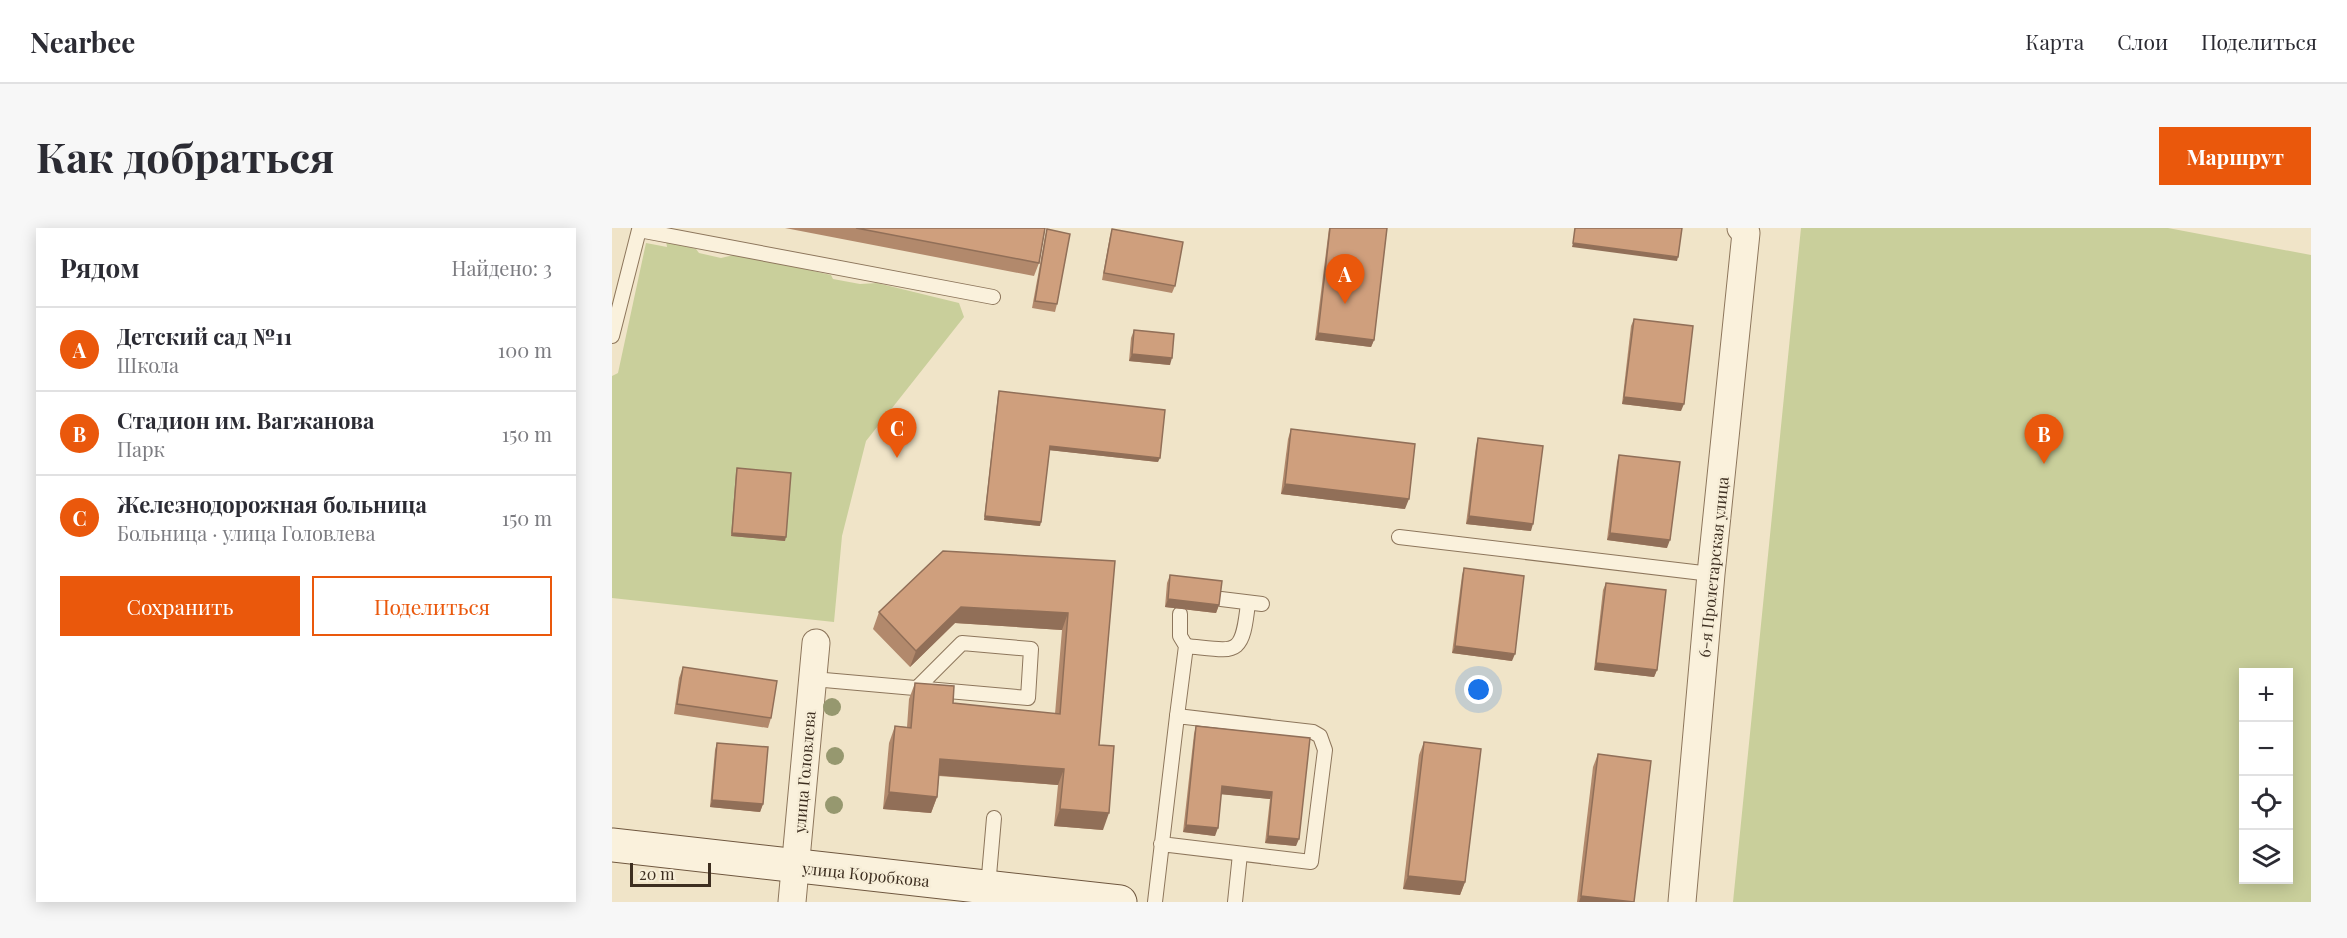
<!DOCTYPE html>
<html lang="ru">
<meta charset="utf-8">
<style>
body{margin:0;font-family:"Playfair Display",serif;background:#f7f7f7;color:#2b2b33}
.controls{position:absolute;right:18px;bottom:18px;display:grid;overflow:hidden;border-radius:0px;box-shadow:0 3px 15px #0003}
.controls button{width:54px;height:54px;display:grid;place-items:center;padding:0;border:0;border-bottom:2px solid #e1e1e2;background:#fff;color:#2b2b33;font:30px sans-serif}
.scale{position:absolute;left:18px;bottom:15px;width:81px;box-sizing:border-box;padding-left:6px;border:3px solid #3d2e20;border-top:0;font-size:16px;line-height:21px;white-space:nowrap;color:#3d2e20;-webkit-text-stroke:4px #f7eed8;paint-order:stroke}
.you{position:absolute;left:867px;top:462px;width:21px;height:21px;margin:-15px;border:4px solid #fff;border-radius:50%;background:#1a73e8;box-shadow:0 0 0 9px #1a73e833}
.badge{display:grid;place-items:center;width:39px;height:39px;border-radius:50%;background:#ea580c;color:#fff;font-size:20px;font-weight:700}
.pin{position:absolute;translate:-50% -50px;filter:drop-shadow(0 2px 3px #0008)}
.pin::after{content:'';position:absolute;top:32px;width:21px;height:18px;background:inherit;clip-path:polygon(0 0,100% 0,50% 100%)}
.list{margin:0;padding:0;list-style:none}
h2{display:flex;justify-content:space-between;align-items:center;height:78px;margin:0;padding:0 24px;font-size:26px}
h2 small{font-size:20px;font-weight:400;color:#7c7c81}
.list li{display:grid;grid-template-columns:39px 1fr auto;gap:18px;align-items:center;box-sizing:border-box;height:84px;padding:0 24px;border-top:2px solid #e1e1e2}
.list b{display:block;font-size:22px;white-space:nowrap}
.list p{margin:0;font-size:20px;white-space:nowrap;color:#7c7c81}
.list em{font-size:20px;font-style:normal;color:#7c7c81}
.actions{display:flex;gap:12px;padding:18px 24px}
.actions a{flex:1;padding:14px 0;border:2px solid #ea580c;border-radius:0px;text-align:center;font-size:21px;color:#ea580c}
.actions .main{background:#ea580c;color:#fff}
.icon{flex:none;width:33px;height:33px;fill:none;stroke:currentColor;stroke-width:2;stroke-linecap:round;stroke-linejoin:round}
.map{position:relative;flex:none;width:1699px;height:674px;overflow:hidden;border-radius:0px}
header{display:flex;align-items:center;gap:36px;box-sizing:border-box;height:84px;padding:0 30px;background:#fff;border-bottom:2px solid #e1e1e2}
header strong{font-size:28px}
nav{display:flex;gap:33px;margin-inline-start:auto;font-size:21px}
.intro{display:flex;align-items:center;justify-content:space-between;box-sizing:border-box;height:144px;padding:0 36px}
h1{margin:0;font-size:42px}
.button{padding:15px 27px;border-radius:0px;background:#ea580c;color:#fff;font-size:21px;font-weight:700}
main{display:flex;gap:36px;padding:0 36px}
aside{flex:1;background:#fff;border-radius:0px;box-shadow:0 3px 15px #0003}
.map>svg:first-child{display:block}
.green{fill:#c9cf9b;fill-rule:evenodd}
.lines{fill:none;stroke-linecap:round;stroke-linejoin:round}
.lane-casing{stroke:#8d765c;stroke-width:16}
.street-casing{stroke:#8d765c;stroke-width:29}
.secondary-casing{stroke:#6f573f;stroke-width:35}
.lane{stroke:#faf1dc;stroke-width:14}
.street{stroke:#faf1dc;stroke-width:27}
.secondary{stroke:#faf1dc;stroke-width:33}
.tree{fill:#96986f}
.wall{fill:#b2896c}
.shaded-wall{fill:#916f58}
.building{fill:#cf9f7d;stroke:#916f58;stroke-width:1.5}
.labels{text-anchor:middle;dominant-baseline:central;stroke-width:5;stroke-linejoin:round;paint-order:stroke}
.street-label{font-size:16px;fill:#3d2e20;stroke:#f7eed8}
</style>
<header>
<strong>Nearbee</strong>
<nav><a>Карта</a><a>Слои</a><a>Поделиться</a></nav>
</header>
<div class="intro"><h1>Как добраться</h1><a class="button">Маршрут</a></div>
<main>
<aside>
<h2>Рядом<small>Найдено: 3</small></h2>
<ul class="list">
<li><span class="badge">A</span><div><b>Детский сад №11</b><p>Школа</p></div><em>100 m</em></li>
<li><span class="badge">B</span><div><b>Стадион им. Вагжанова</b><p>Парк</p></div><em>150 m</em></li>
<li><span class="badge">C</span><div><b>Железнодорожная больница</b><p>Больница · улица Головлева</p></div><em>150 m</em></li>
</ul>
<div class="actions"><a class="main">Сохранить</a><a>Поделиться</a></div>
</aside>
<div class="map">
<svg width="1699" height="674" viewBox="0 0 1699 674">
<rect width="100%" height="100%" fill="#f0e4c8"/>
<g class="green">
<path d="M 1189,0 L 1556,0 L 1699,27 L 1699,674 L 1121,674 ZM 1632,445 L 1676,445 L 1676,652 L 1632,652 Z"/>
<path d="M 54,13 L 84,21 L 87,25 L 109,30 L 126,26 L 219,47 L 221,51 L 248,56 L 265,55 L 347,75 L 352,89 L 254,213 L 230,308 L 222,394 L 0,370 L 0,148 L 6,145 L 34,15 L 55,19 Z"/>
</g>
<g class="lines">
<g class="lane-casing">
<g id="lane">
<path d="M 0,108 L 27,2 L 381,69"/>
<path d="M 787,309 L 1099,346"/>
<path d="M 609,371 L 650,376"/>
<path d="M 574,418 C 625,423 630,430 636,375"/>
<path d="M 201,451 L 416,470 L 419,421 L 350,415 L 305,460"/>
<path d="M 565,488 L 574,418 L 568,408 L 568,386"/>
<path d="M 376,659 L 382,590"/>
<path d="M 543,674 L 565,488 L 701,504 L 708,508 L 713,522 L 699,634 L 549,616"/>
<path d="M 623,674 L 628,626"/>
</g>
</g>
<g class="street-casing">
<g id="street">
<path d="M 180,674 L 204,415"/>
<path d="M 1070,674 L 1099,346 L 1134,5 L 1129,0"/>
</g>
</g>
<g class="secondary-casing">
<path id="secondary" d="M 0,617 L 508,674"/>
</g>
<use href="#lane" class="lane"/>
<use href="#street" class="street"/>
<use href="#secondary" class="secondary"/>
</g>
<g class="tree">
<circle cx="220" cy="479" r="9"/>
<circle cx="223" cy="528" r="9"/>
<circle cx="222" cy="577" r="9"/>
</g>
<g class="wall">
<path d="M 173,0 L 433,0 L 427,35 L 422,48 Z"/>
<path d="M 717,0 L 775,0 L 762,112 L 759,119 L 703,112 Z"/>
<path d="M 435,1 L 445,76 L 443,84 L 420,80 L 433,9 Z"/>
<path d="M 500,1 L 563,58 L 560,65 L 490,52 L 498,8 Z"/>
<path d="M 1022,91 L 1069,183 L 1010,176 L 1019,98 Z"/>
<path d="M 522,102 L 558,137 L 517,133 L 519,110 Z"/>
<path d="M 387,163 L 546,234 L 437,222 L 428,298 L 372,292 L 386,167 Z"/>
<path d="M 679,201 L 793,281 L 669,266 L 676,211 Z"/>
<path d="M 866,210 L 919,303 L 854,296 L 864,218 Z"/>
<path d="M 1007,227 L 1055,320 L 995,312 L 1005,234 Z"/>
<path d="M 125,240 L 173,313 L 119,308 L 124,244 Z"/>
<path d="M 503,333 L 487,517 L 491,602 L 442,598 L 446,557 L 327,548 L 325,569 L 319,585 L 271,581 L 277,515 L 283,498 L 295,499 L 297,471 L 303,455 L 341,475 L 443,486 L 450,402 L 343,395 L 298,439 L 261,401 L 267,384 Z"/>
<path d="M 852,340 L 900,433 L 840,425 L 850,347 Z"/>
<path d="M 558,347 L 607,377 L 604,385 L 553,379 L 555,355 Z"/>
<path d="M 994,355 L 1045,442 L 1042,449 L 982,442 L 991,362 Z"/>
<path d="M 71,439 L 159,490 L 156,500 L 62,486 L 67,450 Z"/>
<path d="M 584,498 L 698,510 L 684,618 L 653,615 L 658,571 L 609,566 L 603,608 L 571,604 L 582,506 Z"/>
<path d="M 812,514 L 853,654 L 848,667 L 791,661 L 807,527 Z"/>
<path d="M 105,515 L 151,576 L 148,584 L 98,579 L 103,522 Z"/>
<path d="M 986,526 L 1022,674 L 965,674 L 981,539 Z"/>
</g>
<g class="shaded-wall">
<path d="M 961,15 L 1066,29 L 1065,33 L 960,19 Z"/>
<path d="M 706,105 L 762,112 L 759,119 L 703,112 Z"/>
<path d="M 520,126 L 560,130 L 558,137 L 517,133 Z"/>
<path d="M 1012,169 L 1072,176 L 1069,183 L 1010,176 Z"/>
<path d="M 438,218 L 548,230 L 546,234 L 436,222 Z"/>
<path d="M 673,256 L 797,271 L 793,281 L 669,266 Z"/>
<path d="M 373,288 L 429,294 L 428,298 L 372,292 Z"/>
<path d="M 857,288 L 921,296 L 919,303 L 854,296 Z"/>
<path d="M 120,305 L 174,309 L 173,313 L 119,308 Z"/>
<path d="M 998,305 L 1058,312 L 1055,320 L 995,312 Z"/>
<path d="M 556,371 L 607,377 L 604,385 L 553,379 Z"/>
<path d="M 349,379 L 456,385 L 450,402 L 343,395 L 298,439 L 304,423 Z"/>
<path d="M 843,418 L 903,426 L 900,433 L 840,425 Z"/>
<path d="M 984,435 L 1045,442 L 1042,449 L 982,442 Z"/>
<path d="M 328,531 L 452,541 L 446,557 L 322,547 Z"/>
<path d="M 610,558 L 660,564 L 658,571 L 607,566 Z"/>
<path d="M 277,564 L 325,569 L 319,585 L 271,581 Z"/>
<path d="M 100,572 L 151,576 L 148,584 L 98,579 Z"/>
<path d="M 448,581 L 497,585 L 491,602 L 442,598 Z"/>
<path d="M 574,597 L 606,600 L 603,608 L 571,604 Z"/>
<path d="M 656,608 L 687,611 L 684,618 L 653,615 Z"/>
<path d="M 796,648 L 853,654 L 848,667 L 791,661 Z"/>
<path d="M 969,668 L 1019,674 L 967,674 Z"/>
</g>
<g class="building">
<path d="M 244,0 L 433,0 L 427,35 Z"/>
<path d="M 718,0 L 775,0 L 762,112 L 706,105 Z"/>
<path d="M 963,0 L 1070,0 L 1066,29 L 961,15 Z"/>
<path d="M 435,1 L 458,6 L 445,76 L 423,73 Z"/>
<path d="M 500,1 L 571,14 L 563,58 L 492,45 Z"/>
<path d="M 1022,91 L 1081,98 L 1072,176 L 1012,169 Z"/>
<path d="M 522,102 L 562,106 L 560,130 L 520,126 Z"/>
<path d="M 387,163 L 553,182 L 548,230 L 438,218 L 429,294 L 373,288 Z"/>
<path d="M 679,201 L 803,216 L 797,271 L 673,256 Z"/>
<path d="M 866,210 L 931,218 L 921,296 L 857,288 Z"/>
<path d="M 1007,227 L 1068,234 L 1058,312 L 998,305 Z"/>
<path d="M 125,240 L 179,245 L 174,309 L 120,305 Z"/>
<path d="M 331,323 L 503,333 L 487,517 L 502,518 L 497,585 L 448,581 L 452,541 L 328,531 L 325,569 L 277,564 L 283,498 L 299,500 L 303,455 L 342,458 L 341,475 L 448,486 L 456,385 L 349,379 L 304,423 L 267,384 Z"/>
<path d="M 852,340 L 912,348 L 903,426 L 843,418 Z"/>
<path d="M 558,347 L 610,353 L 607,377 L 556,371 Z"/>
<path d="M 994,355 L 1054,362 L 1045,442 L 984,435 Z"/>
<path d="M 71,439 L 165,453 L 159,490 L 65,476 Z"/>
<path d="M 584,498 L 698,510 L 687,611 L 656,608 L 660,564 L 610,558 L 606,600 L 574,597 Z"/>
<path d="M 812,514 L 869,521 L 853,654 L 796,648 Z"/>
<path d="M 105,515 L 156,519 L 151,576 L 100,572 Z"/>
<path d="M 986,526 L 1039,533 L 1022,674 L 969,668 Z"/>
</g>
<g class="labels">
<g class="street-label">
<text transform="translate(1101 339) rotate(-84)">6-я Пролетарская улица</text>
<text transform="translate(192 544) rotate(-85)">улица Головлева</text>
<text transform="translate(254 646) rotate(6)">улица Коробкова</text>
</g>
</g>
</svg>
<div class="controls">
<button>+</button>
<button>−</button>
<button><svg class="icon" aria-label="locate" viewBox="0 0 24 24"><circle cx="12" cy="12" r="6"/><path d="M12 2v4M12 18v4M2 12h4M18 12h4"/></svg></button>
<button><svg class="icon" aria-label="layers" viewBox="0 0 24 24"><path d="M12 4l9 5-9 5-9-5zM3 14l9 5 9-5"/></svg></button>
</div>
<div class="scale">20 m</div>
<div class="you"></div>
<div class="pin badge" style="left:733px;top:76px">A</div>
<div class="pin badge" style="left:1432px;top:236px">B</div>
<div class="pin badge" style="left:285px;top:230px">C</div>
</div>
</main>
